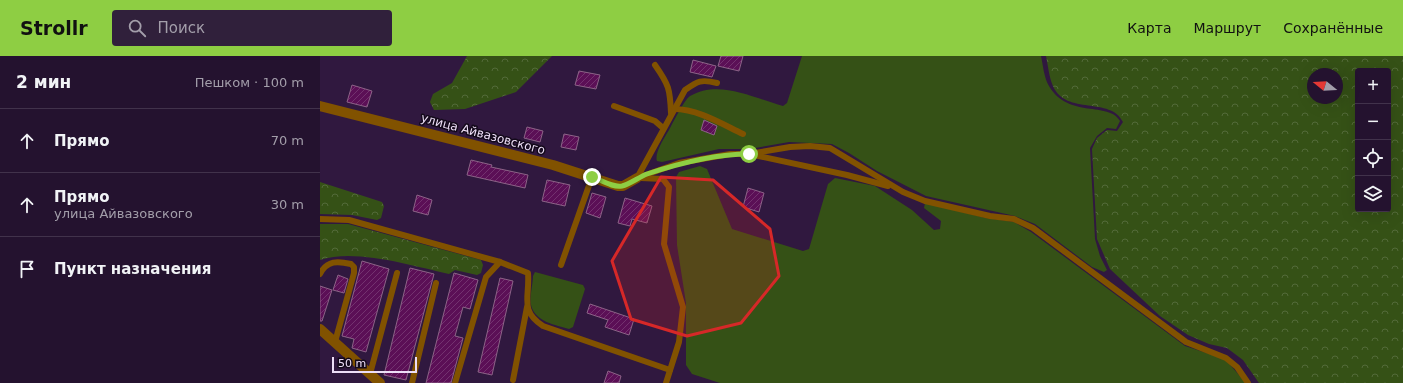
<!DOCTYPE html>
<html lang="ru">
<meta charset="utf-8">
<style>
body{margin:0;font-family:"DejaVu Sans",sans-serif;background:#30203b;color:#f1f3f6}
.controls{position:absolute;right:12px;top:12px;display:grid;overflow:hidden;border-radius:4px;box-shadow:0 4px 16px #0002}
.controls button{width:36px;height:36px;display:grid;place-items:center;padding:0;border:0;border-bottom:1px solid #41324b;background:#24122f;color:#f1f3f6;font:20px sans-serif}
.compass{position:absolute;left:987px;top:12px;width:36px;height:36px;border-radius:50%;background:#24122f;box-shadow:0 4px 16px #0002;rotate:288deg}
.scale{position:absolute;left:12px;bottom:10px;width:85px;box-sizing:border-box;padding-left:4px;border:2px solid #eddef7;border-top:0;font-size:11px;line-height:14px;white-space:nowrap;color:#eddef7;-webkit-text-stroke:3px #13091a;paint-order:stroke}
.stop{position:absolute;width:12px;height:12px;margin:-9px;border:3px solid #8ece43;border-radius:50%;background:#fff}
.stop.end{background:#8ece43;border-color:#fff;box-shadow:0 1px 4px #0008}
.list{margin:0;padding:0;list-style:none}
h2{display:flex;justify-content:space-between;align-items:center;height:52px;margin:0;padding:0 16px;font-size:17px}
h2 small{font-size:13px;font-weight:400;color:#a39eaa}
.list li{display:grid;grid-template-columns:26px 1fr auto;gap:12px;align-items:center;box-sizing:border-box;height:64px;padding:0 16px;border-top:1px solid #41324b}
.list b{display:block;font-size:15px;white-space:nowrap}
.list p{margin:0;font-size:13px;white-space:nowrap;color:#a39eaa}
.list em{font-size:13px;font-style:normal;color:#a39eaa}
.icon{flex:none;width:22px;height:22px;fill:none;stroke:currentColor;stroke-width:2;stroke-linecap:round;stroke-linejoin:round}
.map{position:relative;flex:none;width:1083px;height:327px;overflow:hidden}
header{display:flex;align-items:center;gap:24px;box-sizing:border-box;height:56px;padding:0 20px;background:#8ece43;color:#111}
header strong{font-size:19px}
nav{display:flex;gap:22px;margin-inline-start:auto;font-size:14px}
.search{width:280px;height:36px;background:#30203b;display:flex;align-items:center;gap:10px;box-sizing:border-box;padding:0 14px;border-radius:4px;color:#a39eaa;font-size:15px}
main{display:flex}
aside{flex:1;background:#24122f}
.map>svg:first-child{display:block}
.grass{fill:#355116}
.forest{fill:url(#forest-crowns);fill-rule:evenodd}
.building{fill:url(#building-hatch);stroke:#8c6387}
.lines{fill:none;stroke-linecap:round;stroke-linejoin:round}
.lane{stroke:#815200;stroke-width:6}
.street{stroke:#815200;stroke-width:10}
.route{stroke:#8ece43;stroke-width:5}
.marked{fill:#d62828;fill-opacity:0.2;stroke:#d62828;stroke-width:3;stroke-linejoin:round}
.labels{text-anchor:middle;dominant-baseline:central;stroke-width:3;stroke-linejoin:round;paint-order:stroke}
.street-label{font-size:12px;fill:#eddef7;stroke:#13091a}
</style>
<header>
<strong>Strollr</strong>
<div class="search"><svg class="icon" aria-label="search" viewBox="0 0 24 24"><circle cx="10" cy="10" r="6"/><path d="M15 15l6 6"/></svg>Поиск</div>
<nav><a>Карта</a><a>Маршрут</a><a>Сохранённые</a></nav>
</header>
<main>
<aside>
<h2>2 мин<small>Пешком · 100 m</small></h2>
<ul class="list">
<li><svg class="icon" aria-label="ahead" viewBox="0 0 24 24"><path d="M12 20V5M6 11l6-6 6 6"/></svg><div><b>Прямо</b></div><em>70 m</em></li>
<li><svg class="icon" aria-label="ahead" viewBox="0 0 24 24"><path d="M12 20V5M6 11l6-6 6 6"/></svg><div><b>Прямо</b><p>улица Айвазовского</p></div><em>30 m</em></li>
<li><svg class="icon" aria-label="arrive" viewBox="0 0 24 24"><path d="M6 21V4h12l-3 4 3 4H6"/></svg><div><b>Пункт назначения</b></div></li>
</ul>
</aside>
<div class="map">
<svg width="1083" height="327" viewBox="0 0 1083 327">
<defs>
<pattern id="forest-crowns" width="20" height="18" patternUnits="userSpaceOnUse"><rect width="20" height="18" fill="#355116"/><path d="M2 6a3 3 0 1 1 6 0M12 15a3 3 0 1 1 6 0" fill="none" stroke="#536a39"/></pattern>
<pattern id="building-hatch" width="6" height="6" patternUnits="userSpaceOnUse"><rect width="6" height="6" fill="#5b0f56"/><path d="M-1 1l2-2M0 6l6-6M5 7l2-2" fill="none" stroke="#73326f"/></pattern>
</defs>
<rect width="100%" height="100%" fill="#30183f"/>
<g class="grass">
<path d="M 482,0 L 721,0 C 723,9 724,22 729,30 C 748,63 789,45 800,65 L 796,73 L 787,72 L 777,80 L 770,92 L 775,183 L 780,200 L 787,214 L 784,216 L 772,211 L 715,168 L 695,160 L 606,140 L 557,115 L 529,97 L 512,88 L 469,86 L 429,93 L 399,93 L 342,106 L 337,105 C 334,97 345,81 349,74 C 353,67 364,44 370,40 C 399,23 434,42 463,50 L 467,47 Z"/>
<path d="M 380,110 L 387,113 L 412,173 L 483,195 L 489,193 L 508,128 L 515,122 L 555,130 L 592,154 L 614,174 L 620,173 L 621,165 L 604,152 L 605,147 L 666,162 L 694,166 L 711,176 L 865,290 L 905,303 L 926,327 L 400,327 L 372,318 L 366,309 L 366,247 L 357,189 L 356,121 L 359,116 Z"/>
<path d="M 215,216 L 263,229 L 265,233 L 253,271 L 249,273 C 236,269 215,266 211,249 C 209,243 213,227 213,220 Z"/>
</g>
<g class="forest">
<path d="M 147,0 L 232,0 L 196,36 L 145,53 L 114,54 L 110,46 L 113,38 L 132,27 Z"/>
<path d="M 726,0 L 1083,0 L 1083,327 L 939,327 L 923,304 L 907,292 L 889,288 L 868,279 L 840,260 L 790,213 L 777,183 L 772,93 L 777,82 L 787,74 L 797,75 L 803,66 C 791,40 746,60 733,30 C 729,21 728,9 726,0 ZM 1038,15 L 1068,15 L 1068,153 L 1038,153 ZM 993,18 L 1017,18 L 1017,42 L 993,42 Z"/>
<path d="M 0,126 L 62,146 L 64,150 L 61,162 L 57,164 L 32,159 L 0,158 Z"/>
<path d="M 0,168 L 28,168 L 161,204 L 163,209 L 161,217 L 157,219 L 135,214 L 129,218 C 93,210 35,192 0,204 Z"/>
</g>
<g class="building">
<path d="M 401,0 L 423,0 L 419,15 L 398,10 Z"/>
<path d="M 373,4 L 396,10 L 392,21 L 370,16 Z"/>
<path d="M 259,15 L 280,19 L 276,33 L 255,29 Z"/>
<path d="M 32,29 L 52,35 L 47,51 L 27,46 Z"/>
<path d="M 384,64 L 397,70 L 394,79 L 381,74 Z"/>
<path d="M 207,71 L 223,75 L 220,86 L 204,82 Z"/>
<path d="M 244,78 L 259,81 L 256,94 L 241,91 Z"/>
<path d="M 151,104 L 172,109 L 171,111 L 208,119 L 205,132 L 147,119 Z"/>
<path d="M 227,124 L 250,129 L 245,150 L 222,145 Z"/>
<path d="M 428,132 L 444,137 L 439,156 L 423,151 Z"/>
<path d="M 272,137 L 286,141 L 280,162 L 266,157 Z"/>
<path d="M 97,139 L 112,144 L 108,159 L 93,155 Z"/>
<path d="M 305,142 L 332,150 L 327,167 L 312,163 L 310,170 L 298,167 Z"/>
<path d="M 42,205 L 69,213 L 46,296 L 32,292 L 34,283 L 22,280 Z"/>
<path d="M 90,212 L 114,218 L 86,324 L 64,319 Z"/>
<path d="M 134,217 L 158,224 L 150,253 L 143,251 L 135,280 L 143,282 L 131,327 L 106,327 Z"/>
<path d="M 18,219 L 28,223 L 24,237 L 13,234 Z"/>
<path d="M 180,222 L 193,225 L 172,319 L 158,316 Z"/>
<path d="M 0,230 L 12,234 L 2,265 L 0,265 Z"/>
<path d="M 270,248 L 314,263 L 309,279 L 285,271 L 288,264 L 267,257 Z"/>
<path d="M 288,315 L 301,320 L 299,327 L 284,327 Z"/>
</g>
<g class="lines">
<g class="lane">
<path d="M 335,9 C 349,29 350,33 351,57"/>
<path d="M 294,50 L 335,65 L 343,72"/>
<path d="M 354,53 C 378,53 402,68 423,78"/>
<path d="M 429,98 L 470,91 L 490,90 L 510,92 L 583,136 L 605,145 L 670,160 L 694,163 L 713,172 L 866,286 L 906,302 L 917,311 L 928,327"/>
<path d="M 317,122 L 359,107 L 410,98 L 429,98 L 527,119 L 568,130"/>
<path d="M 317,122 L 365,34 C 378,25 381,23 397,27"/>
<path d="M 321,122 L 343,123 L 349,131 L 344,188 L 363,251 L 359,286 L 346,327"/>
<path d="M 0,163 L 29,164 L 180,206 L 208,217 C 210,242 199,254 223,270 L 350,314"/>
<path d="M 241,209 L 272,121"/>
<path d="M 0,218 C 7,204 18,205 31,208 L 34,211 L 34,217 L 15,286"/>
<path d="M 50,318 L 77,217"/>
<path d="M 193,324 L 207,251"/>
<path d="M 92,327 L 116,227"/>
<path d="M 135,327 L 166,221 L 180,206"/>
</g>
<g class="street">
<path d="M 0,50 L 233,109 L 298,130 L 303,130 L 317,122"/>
<path d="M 0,273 L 60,327"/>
</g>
</g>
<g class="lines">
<path class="route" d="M 272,121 C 281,124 293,132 302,130 C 310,128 319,121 327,118 C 360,107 394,98 429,98"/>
</g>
<path class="marked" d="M 341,121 L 393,124 L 450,173 L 459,220 L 421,267 L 367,280 L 311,263 L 292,205 Z"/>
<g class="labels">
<g class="street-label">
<text transform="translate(163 78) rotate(15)">улица Айвазовского</text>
</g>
</g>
</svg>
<div class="controls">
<button>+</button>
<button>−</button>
<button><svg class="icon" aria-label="locate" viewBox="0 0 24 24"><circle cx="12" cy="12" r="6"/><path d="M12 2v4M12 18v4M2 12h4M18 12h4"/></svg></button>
<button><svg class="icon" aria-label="layers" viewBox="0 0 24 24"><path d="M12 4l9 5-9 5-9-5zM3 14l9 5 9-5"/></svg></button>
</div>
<svg class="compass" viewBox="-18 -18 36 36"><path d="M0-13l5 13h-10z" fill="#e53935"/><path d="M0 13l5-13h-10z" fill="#a39eaa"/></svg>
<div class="scale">50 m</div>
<div class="stop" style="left:429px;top:98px"></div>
<div class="stop end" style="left:272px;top:121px"></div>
</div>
</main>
